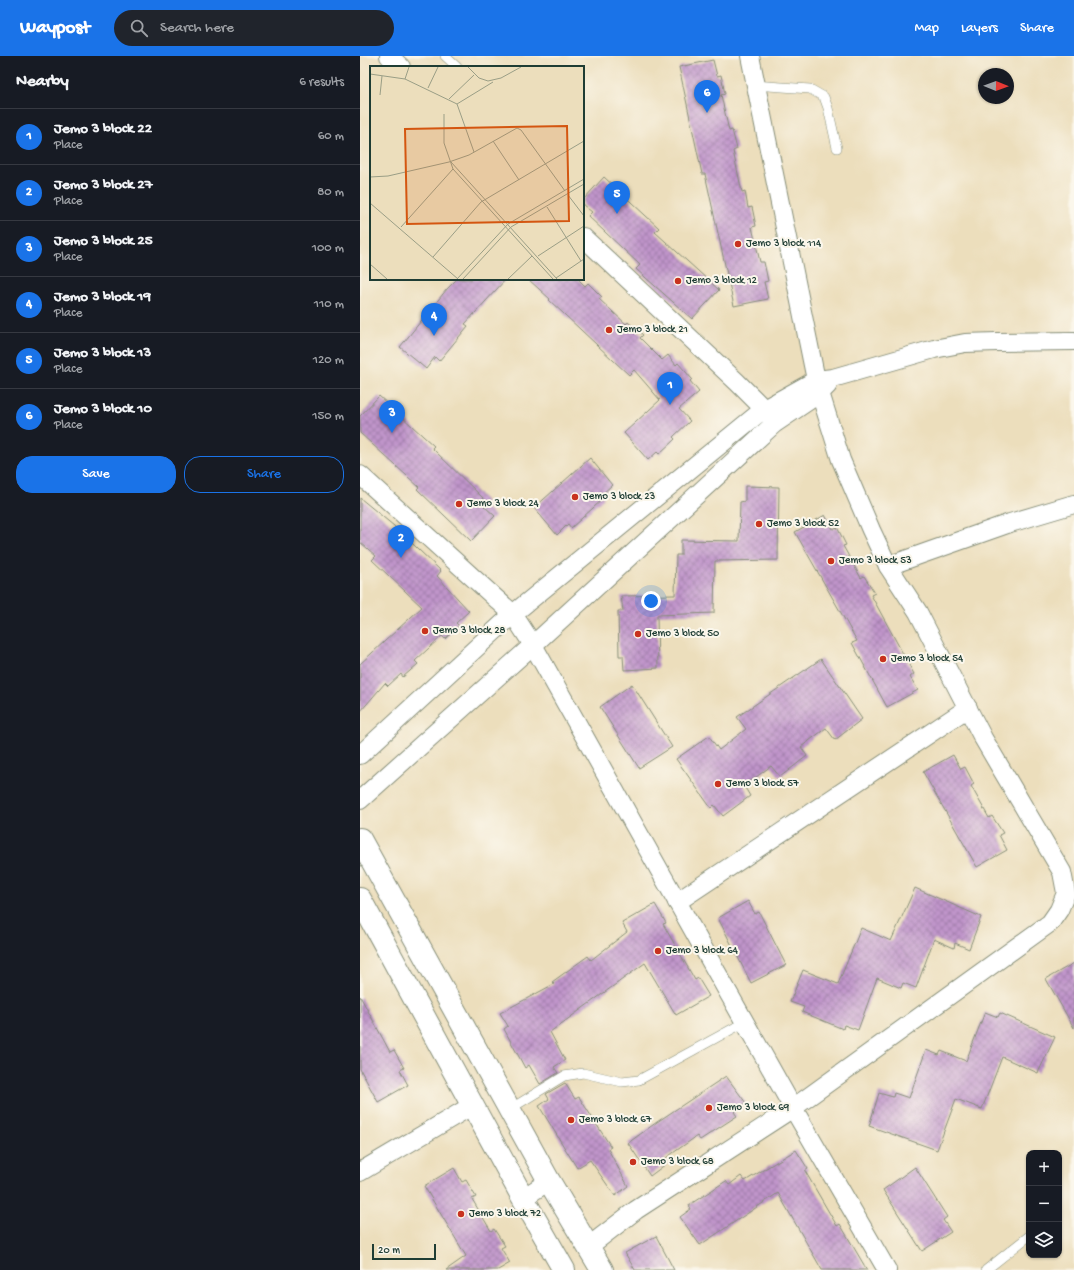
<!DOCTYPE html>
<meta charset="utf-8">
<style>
body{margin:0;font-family:"Gochi Hand",sans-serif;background:#20242c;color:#f1f3f6}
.controls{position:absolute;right:12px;bottom:12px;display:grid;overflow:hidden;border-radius:8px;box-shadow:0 1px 3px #0004}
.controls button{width:36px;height:36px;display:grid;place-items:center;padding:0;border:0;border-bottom:1px solid #363941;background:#171b24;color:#f1f3f6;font:20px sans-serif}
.compass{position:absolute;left:618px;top:12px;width:36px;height:36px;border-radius:50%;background:#171b24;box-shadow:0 1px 3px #0004;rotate:91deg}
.scale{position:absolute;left:12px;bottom:10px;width:64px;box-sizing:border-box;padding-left:4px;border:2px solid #1f3d34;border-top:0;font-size:11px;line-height:14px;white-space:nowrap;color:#1f3d34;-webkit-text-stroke:3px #fbf7ec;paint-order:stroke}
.you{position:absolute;left:291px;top:545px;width:14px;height:14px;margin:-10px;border:3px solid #fff;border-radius:50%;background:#1a73e8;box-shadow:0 0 0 6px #1a73e833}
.badge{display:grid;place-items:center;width:26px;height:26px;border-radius:50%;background:#1a73e8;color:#fff;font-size:13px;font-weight:700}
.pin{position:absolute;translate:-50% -33px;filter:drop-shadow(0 1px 2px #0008)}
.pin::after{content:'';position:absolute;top:21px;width:14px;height:12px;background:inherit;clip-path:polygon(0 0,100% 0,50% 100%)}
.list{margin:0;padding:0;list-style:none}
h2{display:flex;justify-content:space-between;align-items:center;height:52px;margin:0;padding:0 16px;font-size:17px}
h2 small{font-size:13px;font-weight:400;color:#9ea1a6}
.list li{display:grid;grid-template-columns:26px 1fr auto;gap:12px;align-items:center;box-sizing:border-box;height:56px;padding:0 16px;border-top:1px solid #363941}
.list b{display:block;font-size:15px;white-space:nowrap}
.list p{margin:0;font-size:13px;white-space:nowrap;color:#9ea1a6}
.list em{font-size:13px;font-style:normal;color:#9ea1a6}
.actions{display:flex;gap:8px;padding:12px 16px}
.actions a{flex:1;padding:9px 0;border:1px solid #1a73e8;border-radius:16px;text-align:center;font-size:14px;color:#1a73e8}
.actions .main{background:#1a73e8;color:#fff}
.icon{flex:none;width:22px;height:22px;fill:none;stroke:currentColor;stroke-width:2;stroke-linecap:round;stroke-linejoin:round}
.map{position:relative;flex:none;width:714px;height:1214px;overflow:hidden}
header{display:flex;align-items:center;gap:24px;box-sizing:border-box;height:56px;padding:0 20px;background:#1a73e8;color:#fff}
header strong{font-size:19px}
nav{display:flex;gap:22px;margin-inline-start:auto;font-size:14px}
.search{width:280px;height:36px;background:#20242c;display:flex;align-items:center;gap:10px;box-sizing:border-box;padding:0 14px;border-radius:22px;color:#9ea1a6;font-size:15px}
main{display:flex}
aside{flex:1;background:#171b24}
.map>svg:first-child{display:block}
.building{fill:url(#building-cross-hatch)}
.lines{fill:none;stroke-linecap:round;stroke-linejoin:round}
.service-casing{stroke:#868e78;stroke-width:10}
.minor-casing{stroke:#868e78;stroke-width:20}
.tertiary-casing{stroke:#868e78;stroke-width:24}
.service{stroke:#fff;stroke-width:9}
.minor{stroke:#fff;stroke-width:18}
.tertiary{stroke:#fff;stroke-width:22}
.poi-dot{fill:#c8321e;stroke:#fbf7ec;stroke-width:1.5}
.labels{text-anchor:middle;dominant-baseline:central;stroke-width:4;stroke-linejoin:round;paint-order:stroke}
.poi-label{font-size:11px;fill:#1f3d34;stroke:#fbf7ec;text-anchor:start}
.inset-road{fill:none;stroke:#9a9e86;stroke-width:1}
.view{fill:#d45610;fill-opacity:0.15;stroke:#d45610;stroke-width:2}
.inset-edge{fill:none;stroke:#1f3d34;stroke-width:2}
</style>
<header>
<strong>Waypost</strong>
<div class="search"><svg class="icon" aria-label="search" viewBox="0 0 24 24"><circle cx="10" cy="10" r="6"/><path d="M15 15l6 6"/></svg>Search here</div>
<nav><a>Map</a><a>Layers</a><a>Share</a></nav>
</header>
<main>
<aside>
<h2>Nearby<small>6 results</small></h2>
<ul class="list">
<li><span class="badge">1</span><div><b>Jemo 3 block 22</b><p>Place</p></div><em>60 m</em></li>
<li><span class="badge">2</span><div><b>Jemo 3 block 27</b><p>Place</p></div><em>80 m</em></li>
<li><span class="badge">3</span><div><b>Jemo 3 block 25</b><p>Place</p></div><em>100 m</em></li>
<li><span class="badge">4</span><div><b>Jemo 3 block 19</b><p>Place</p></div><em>110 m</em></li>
<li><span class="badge">5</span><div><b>Jemo 3 block 13</b><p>Place</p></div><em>120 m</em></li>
<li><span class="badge">6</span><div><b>Jemo 3 block 10</b><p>Place</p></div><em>150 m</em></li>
</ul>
<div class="actions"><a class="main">Save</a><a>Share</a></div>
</aside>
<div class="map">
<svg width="714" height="1214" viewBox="0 0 714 1214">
<defs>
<pattern id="building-cross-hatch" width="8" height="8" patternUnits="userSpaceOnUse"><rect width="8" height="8" fill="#c094ca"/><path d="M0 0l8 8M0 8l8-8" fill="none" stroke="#9b7aa5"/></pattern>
</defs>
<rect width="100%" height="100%" fill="#fbf7ec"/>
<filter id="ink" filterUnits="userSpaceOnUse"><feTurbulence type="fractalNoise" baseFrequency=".025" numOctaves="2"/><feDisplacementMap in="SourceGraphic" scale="8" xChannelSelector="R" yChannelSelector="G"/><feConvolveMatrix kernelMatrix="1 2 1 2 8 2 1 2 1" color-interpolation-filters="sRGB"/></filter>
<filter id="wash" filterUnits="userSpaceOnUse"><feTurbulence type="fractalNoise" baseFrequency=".012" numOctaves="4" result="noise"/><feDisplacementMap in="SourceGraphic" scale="16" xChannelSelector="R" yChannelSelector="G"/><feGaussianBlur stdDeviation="0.9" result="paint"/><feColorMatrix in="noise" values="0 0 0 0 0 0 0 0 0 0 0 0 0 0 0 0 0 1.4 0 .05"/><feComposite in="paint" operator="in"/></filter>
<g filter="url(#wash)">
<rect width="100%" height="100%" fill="#ecdebc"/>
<g id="blocks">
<g class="building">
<path d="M 353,4 L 357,20 L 361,19 L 365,38 L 361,39 L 369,75 L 372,74 L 377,93 L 373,95 L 382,136 L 385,135 L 388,152 L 392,151 L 396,170 L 392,171 L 400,206 L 404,206 L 408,225 L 404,226 L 408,243 L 374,250 L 345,118 L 342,118 L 319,11 Z"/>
<path d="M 244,121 L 299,172 L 295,176 L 359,234 L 332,263 L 276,213 L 280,209 L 228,160 L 232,156 L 223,149 L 223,144 Z"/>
<path d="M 97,223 L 146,223 L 105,268 L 108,270 L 79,305 L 75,301 L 66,313 L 40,291 L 87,233 Z"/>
<path d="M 168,223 L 218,223 L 225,230 L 228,227 L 242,241 L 239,243 L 266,268 L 268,266 L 283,279 L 280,282 L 302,304 L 308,299 L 316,309 L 318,307 L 332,323 L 330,325 L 339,336 L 319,353 L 330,365 L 313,381 L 315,383 L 299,398 L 297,396 L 288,404 L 264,377 L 300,344 L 274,314 L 269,319 L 189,244 L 190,243 Z"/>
<path d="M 19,340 L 74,390 L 72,392 L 127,446 L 124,450 L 135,460 L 111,485 L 57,433 L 59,431 L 0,377 L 0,360 Z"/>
<path d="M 230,402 L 252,429 L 241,439 L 244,442 L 211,472 L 208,468 L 197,479 L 174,452 Z"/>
<path d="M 385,430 L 419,431 L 418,504 L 355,505 L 354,557 L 297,559 L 298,612 L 264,614 L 263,600 L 259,600 L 258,555 L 263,555 L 261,540 L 315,539 L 316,499 L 321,499 L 321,484 L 379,485 L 380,446 L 385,445 Z"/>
<path d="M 0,442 L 34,470 L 81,515 L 77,520 L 109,555 L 96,567 L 99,570 L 85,583 L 82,580 L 55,605 L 58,608 L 43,621 L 41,618 L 28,630 L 25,627 L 0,656 L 0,608 L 62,551 L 12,504 L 16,500 L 0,486 Z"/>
<path d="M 465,459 L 473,473 L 477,471 L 486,489 L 483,490 L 501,522 L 504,520 L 515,537 L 511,539 L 554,618 L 550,621 L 558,634 L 527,651 L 492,587 L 497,585 L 435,476 Z"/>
<path d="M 461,603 L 502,663 L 475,684 L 466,672 L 441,691 L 447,700 L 420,721 L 411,710 L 384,730 L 390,740 L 363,760 L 354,749 L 351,752 L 316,703 L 349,680 L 359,694 L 386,673 L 377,661 Z"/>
<path d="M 272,628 L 312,691 L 279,712 L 240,651 Z"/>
<path d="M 593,699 L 601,713 L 605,711 L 614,728 L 611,730 L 629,762 L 632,760 L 643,777 L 639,779 L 647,794 L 617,811 L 563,716 Z"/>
<path d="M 555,832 L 621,861 L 609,893 L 595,887 L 594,892 L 574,883 L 556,932 L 543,927 L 541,932 L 517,922 L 498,974 L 484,969 L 483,973 L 442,956 L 444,951 L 430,946 L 443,914 L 478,928 L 501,872 L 531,885 Z"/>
<path d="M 388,845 L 395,858 L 399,856 L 426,909 L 391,927 L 358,862 Z"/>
<path d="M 295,848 L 306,867 L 303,868 L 335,924 L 338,922 L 349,940 L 316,959 L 285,907 L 190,976 L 205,1004 L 194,1011 L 198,1017 L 180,1028 L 169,1009 L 165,1012 L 144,973 L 148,970 L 140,957 L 194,928 L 192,926 L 228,900 L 231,904 L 267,876 L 262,867 Z"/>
<path d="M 714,907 L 714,972 L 686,923 Z"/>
<path d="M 0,940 L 30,996 L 34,994 L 44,1012 L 40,1014 L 48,1029 L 18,1046 L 0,1013 Z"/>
<path d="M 625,956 L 638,961 L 640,957 L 695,981 L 678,1017 L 642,1001 L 622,1053 L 596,1043 L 577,1094 L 509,1070 L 519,1037 L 533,1041 L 534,1037 L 549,1042 L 566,994 L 579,999 L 581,995 L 606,1005 Z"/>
<path d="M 366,1020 L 386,1047 L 374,1056 L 377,1060 L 340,1084 L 337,1080 L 303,1104 L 306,1108 L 290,1120 L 268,1087 L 297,1066 Z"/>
<path d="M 205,1027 L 215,1043 L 219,1041 L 251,1091 L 248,1093 L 268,1130 L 255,1140 L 230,1104 L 217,1112 L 179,1050 L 189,1043 L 186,1038 Z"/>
<path d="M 436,1094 L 448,1113 L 445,1115 L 477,1170 L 480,1168 L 507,1214 L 462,1214 L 418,1137 L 340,1189 L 320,1161 L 331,1153 L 329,1149 L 366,1125 L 369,1129 L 381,1120 L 385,1125 Z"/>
<path d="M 555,1111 L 587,1161 L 583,1164 L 591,1176 L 562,1195 L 523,1134 Z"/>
<path d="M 94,1112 L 102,1126 L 106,1124 L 116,1141 L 112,1143 L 131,1175 L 134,1173 L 145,1190 L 141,1192 L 150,1207 L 138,1214 L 86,1214 L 106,1200 L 64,1130 Z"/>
<path d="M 296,1180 L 314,1214 L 275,1214 L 265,1197 Z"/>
</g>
</g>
</g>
<g filter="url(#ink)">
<use href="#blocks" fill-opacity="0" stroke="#868e78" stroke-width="1"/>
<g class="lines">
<g class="service-casing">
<g id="service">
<path d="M 85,0 L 97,11"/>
<path d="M 395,29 L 450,33 L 464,41 L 468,52 L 477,92"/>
<path d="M 150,1053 L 204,1020 L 223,1017 L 262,1026 L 279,1024 L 385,966"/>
<path d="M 626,1214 L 669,1180"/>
</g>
</g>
<g class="minor-casing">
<g id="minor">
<path d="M 29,0 L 41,11"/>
<path d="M 223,181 L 377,326 L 404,353 L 411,362"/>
<path d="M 0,419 L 153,558 L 173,589 L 433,1052 L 527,1214"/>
<path d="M 528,510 L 650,467 L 714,448"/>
<path d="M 0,699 L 153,558 L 404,353 L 456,324 L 473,322 L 574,293 L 605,287 L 637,286 L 714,285"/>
<path d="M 0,744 L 173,589 L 414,368 L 460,337 L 468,329"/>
<path d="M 317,846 L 608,652"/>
<path d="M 0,1116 L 113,1049"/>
<path d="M 163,1142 L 189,1125"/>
<path d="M 228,1191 L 276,1154 L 433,1052 L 690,867 L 699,854 L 706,837 L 702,816 L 623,682 L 558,556 L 528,510 L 511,474 L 481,404 L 456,324 L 390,0"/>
</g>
</g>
<g class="tertiary-casing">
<g id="tertiary">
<path d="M 0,783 L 189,1125 L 242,1214"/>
<path d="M 0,843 L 163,1142 L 204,1214"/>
</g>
</g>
<use href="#service" class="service"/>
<use href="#minor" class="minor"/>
<use href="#tertiary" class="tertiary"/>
</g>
</g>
<g class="poi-dot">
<circle cx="378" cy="188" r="4"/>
<circle cx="318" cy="225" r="4"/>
<circle cx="249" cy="274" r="4"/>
<circle cx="215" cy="441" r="4"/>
<circle cx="99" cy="448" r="4"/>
<circle cx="399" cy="468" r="4"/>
<circle cx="471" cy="505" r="4"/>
<circle cx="65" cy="575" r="4"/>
<circle cx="278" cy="578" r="4"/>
<circle cx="523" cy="603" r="4"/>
<circle cx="358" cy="728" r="4"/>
<circle cx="298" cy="895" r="4"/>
<circle cx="349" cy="1052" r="4"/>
<circle cx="211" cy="1064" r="4"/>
<circle cx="273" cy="1106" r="4"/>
<circle cx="101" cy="1158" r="4"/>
</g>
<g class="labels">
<g class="poi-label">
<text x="386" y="188">Jemo 3 block 114</text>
<text x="326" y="225">Jemo 3 block 12</text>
<text x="257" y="274">Jemo 3 block 21</text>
<text x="223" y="441">Jemo 3 block 23</text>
<text x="107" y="448">Jemo 3 block 24</text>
<text x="407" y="468">Jemo 3 block 52</text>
<text x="479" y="505">Jemo 3 block 53</text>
<text x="73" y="575">Jemo 3 block 28</text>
<text x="286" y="578">Jemo 3 block 50</text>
<text x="531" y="603">Jemo 3 block 54</text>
<text x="366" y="728">Jemo 3 block 57</text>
<text x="306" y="895">Jemo 3 block 64</text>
<text x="357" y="1052">Jemo 3 block 69</text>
<text x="219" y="1064">Jemo 3 block 67</text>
<text x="281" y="1106">Jemo 3 block 68</text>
<text x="109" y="1158">Jemo 3 block 72</text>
</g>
</g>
<g transform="translate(10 10)">
<rect width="214" height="214" fill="#ecdebc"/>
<path class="inset-road" d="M 98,1 L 109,12 L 118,15 L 131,12 L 151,1M 0,8 L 35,13 L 87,38 L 104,86M 35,13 L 39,1M 58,22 L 68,1M 10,29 L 12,10M 79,33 L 104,9M 87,38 L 123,16M 74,48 L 74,77 L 83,103 L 183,213M 123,75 L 149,114M 81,96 L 187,213M 0,111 L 18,110 L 79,96 L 99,89 L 147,62 L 151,64 L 195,125M 198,129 L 214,150M 0,137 L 88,213M 177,141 L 211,195M 31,161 L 83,103M 168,190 L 214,160M 63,191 L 111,136 L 214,75M 0,198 L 17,213M 186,212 L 214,193M 87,213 L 138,158 L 214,113M 93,213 L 141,161 L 214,118M 138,213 L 162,190"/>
<path class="view" d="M 197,60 L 199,155 L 37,158 L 35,63 Z"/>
<rect width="214" height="214" class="inset-edge"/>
</g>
</svg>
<div class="controls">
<button>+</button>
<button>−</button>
<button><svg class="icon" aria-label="layers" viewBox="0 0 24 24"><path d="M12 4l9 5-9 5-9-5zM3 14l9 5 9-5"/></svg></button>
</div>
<svg class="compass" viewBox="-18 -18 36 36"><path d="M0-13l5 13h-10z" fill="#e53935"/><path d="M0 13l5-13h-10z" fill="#9ea1a6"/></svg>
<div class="scale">20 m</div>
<div class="you"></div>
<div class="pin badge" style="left:310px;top:349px">1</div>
<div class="pin badge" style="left:41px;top:502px">2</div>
<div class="pin badge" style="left:32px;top:377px">3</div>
<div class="pin badge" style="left:74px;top:280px">4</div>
<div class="pin badge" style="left:257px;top:158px">5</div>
<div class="pin badge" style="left:347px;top:57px">6</div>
</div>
</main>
